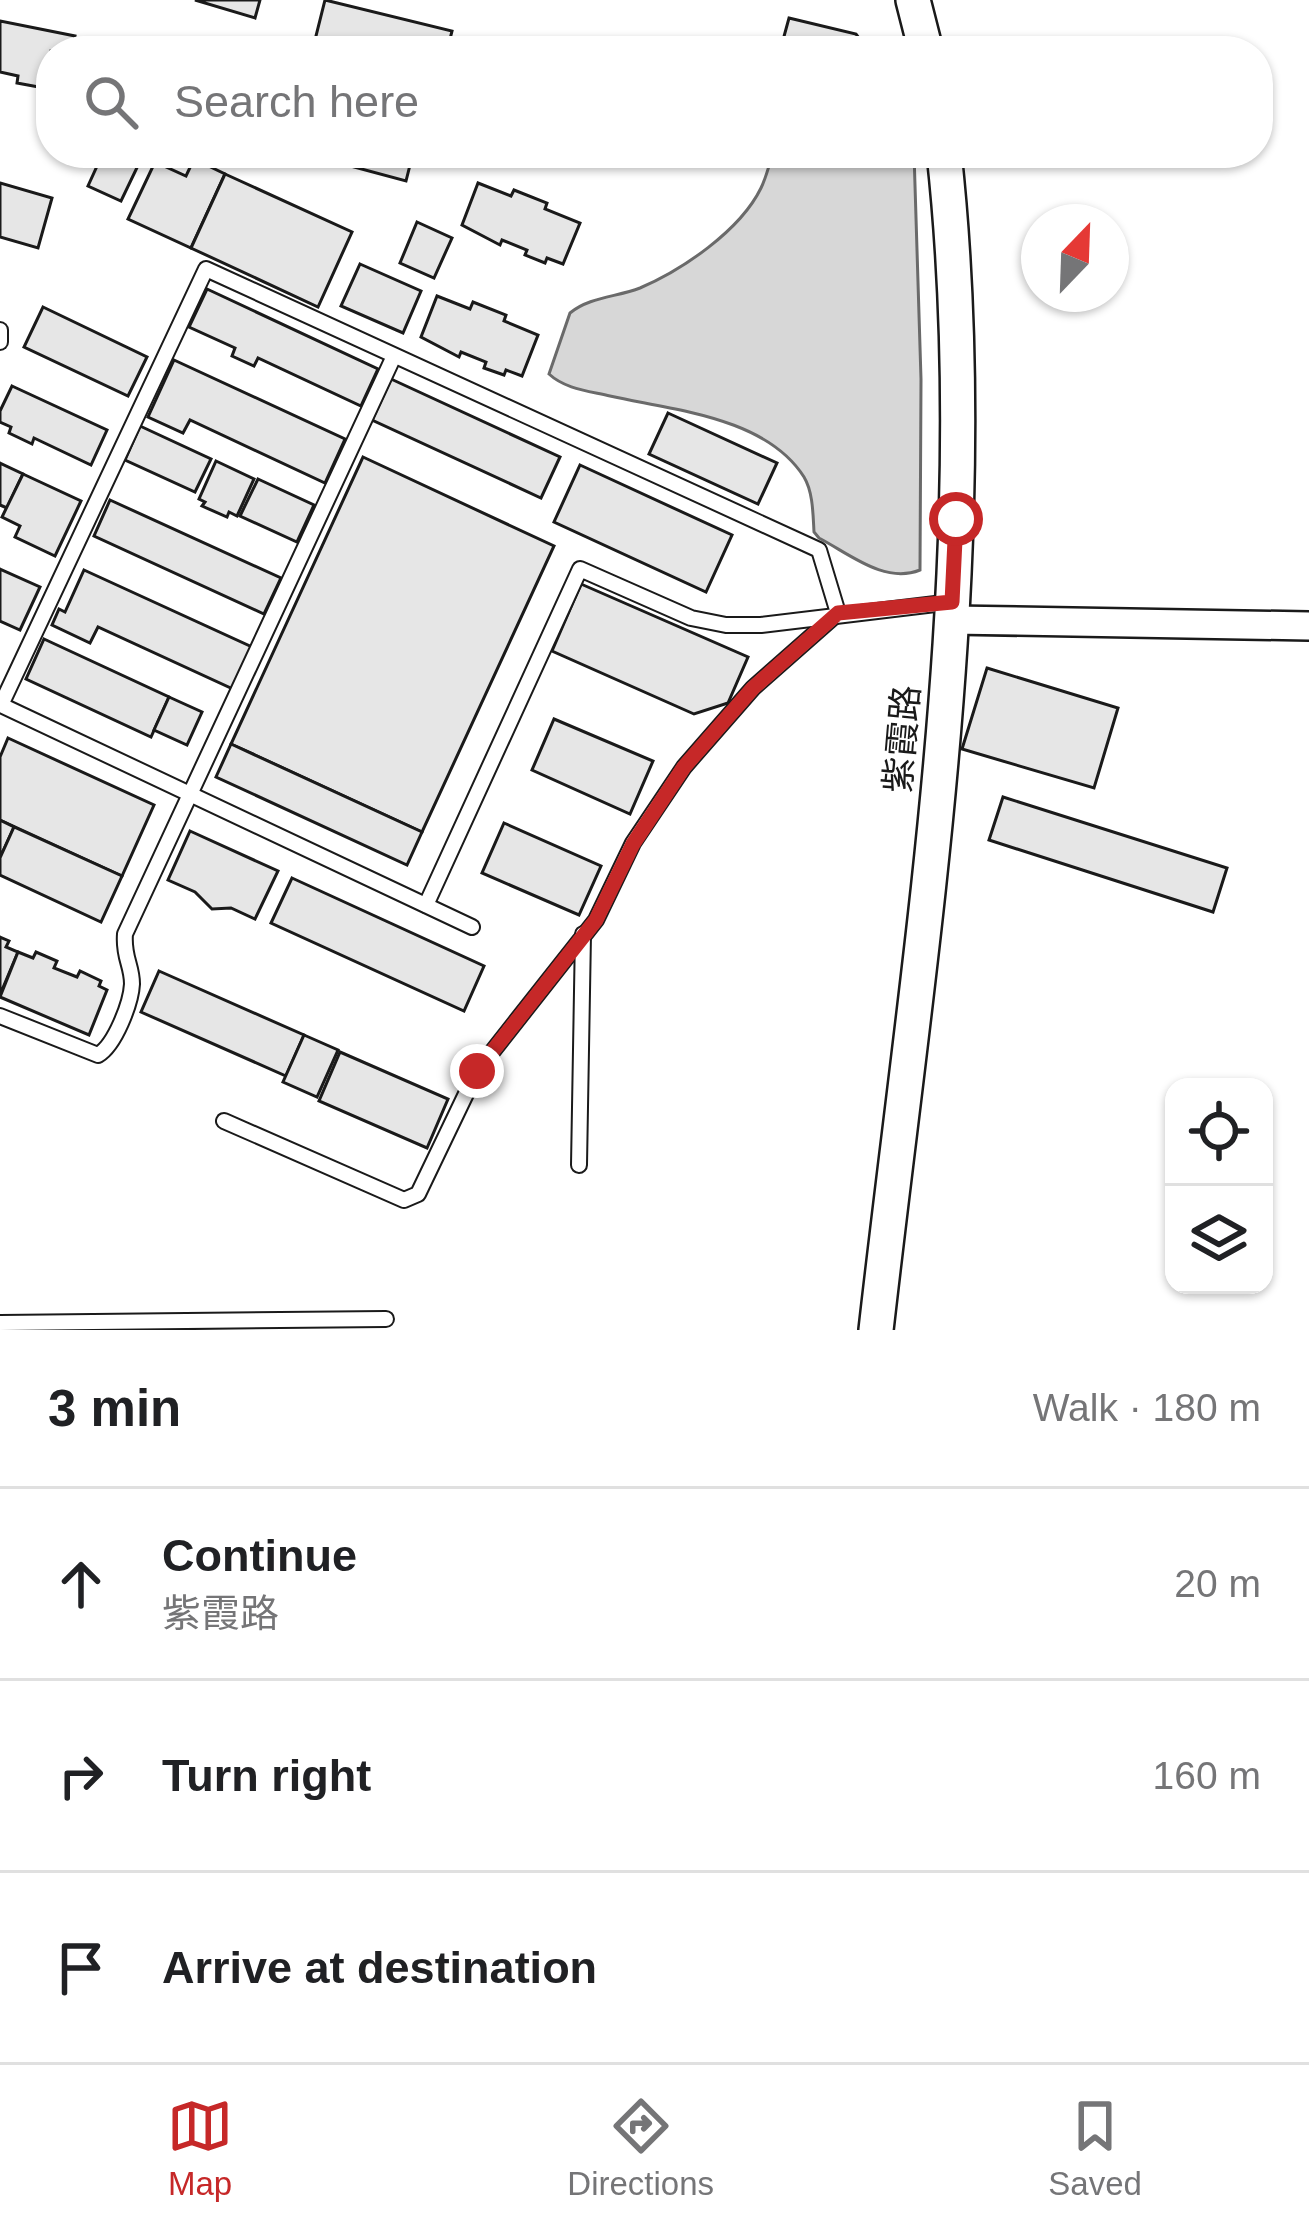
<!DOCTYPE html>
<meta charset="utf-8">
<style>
body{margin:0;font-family:Helvetica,"Noto Sans SC",sans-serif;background:#f6f6f6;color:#202124}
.controls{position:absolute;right:36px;bottom:36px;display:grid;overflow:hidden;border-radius:24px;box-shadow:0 3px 9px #0004}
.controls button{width:108px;height:108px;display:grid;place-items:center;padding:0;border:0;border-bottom:3px solid #e0e0e0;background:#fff;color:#202124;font:60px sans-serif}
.compass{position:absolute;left:1021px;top:204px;width:108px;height:108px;border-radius:50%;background:#fff;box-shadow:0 3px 9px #0004;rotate:23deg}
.stop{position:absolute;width:36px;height:36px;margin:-27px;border:9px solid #c62828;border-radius:50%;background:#fff}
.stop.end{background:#c62828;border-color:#fff;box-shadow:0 3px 12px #0008}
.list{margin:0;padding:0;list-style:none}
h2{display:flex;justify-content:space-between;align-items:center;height:156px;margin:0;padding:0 48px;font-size:51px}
h2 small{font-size:39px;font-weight:400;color:#757577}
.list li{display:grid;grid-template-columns:78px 1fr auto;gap:36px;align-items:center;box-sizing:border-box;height:192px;padding:0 48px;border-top:3px solid #e0e0e0}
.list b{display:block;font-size:45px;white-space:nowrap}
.list p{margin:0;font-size:39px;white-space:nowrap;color:#757577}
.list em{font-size:39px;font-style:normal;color:#757577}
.icon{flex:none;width:66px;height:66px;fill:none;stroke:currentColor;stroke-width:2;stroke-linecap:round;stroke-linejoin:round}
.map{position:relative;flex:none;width:1309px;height:1330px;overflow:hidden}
.search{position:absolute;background:#fff;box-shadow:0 3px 9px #0004;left:36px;right:36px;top:36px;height:132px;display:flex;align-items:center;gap:30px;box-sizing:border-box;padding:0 42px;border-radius:48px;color:#757577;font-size:45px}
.sheet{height:732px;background:#fff}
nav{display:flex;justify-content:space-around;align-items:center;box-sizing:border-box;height:168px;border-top:3px solid #e0e0e0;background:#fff;font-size:33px;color:#757577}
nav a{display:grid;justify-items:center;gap:6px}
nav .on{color:#c62828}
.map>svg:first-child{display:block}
.water{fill:#d7d7d7;stroke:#6a6a6a;stroke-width:3}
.building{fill:#e6e6e6;stroke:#1a1a1a;stroke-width:3}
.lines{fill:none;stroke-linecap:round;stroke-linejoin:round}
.service-casing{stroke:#1a1a1a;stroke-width:18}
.minor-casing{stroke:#1a1a1a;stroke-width:32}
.tertiary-casing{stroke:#1a1a1a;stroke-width:38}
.service{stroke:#fff;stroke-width:14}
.minor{stroke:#fff;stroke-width:27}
.tertiary{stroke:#fff;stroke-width:33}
.route{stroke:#c62828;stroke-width:15}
.labels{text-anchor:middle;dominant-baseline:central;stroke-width:9;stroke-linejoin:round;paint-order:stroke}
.street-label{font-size:36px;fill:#1a1a1a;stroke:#fff}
</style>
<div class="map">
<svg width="1309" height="1330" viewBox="0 0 1309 1330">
<rect width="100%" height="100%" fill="#fff"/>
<path class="water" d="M 773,153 L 914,153 L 921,379 L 920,570 C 885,584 851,555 819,538 L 814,532 C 813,514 813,492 804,477 C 766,417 673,410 610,396 C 589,391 565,389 549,374 L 570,313 C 589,297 617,297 640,288 C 682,270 740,231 761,188 C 766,178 769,165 773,153 Z"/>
<g class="building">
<path d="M 195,0 L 260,0 L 255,18 Z"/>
<path d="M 325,0 L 452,31 L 447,51 L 340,51 L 314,44 Z"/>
<path d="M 789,18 L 856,34 L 869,51 L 780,51 Z"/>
<path d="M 0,21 L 75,36 L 72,51 L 51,51 L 51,83 L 45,82 L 44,88 L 17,83 L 18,76 L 0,72 Z"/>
<path d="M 103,153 L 144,153 L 121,201 L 88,186 Z"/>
<path d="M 302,153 L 413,153 L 406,181 Z"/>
<path d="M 194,159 L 225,174 L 191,248 L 128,219 L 155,162 L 186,176 Z"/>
<path d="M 225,174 L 352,232 L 318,307 L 191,248 Z"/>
<path d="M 0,183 L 52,198 L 38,248 L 0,237 Z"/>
<path d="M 478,183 L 511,196 L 514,190 L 547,203 L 545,209 L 580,223 L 563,264 L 547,258 L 545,263 L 525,255 L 527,250 L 502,240 L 500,245 L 462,225 Z"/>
<path d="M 417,222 L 452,238 L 434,278 L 400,263 Z"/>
<path d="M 360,264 L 421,291 L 403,333 L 341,306 Z"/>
<path d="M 207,289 L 378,369 L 361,406 L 258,358 L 254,366 L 232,356 L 235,348 L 189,327 Z"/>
<path d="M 437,296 L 470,309 L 473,302 L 506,315 L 504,321 L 538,335 L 522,376 L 506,370 L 504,375 L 484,368 L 486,362 L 461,352 L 459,357 L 421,337 Z"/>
<path d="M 43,307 L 147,357 L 128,396 L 24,347 Z"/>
<path d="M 174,360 L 345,439 L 325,483 L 190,420 L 183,433 L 148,417 Z"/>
<path d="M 391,379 L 560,457 L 541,498 L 372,420 Z"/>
<path d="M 12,386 L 107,430 L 91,465 L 34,438 L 32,444 L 9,433 L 11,427 L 0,422 L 0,411 Z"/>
<path d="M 668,413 L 777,463 L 758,504 L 649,454 Z"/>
<path d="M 140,426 L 211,459 L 195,492 L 125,460 Z"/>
<path d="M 363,457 L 554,546 L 422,832 L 231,744 Z"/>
<path d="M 216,461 L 254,479 L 237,516 L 229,512 L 227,517 L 202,506 L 205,502 L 199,499 Z"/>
<path d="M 0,463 L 23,474 L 7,508 L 0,505 Z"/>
<path d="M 580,465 L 732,535 L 706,592 L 554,522 Z"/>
<path d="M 23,474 L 81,501 L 55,556 L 15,537 L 20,526 L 2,517 Z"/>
<path d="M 258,479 L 314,505 L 297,542 L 240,516 Z"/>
<path d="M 110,500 L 281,578 L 264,614 L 94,536 Z"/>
<path d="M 0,569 L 40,587 L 20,630 L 0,621 Z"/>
<path d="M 84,570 L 252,647 L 233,689 L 98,627 L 90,643 L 52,625 L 59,609 L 65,612 Z"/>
<path d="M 581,584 L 748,657 L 728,703 L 694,714 L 552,651 Z"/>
<path d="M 44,639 L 169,697 L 151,737 L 26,679 Z"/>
<path d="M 987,668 L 1118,708 L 1094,788 L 962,749 Z"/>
<path d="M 169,697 L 202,712 L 187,745 L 154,730 Z"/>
<path d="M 554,719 L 653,761 L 630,814 L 532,770 Z"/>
<path d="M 8,738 L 154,805 L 122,876 L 0,820 L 0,757 Z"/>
<path d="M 231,744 L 422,832 L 407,865 L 216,777 Z"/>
<path d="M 1003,797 L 1227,868 L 1213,912 L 989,840 Z"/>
<path d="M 0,820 L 14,827 L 0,858 Z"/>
<path d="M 504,823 L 601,866 L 579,915 L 482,873 Z"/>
<path d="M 14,827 L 122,876 L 101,922 L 0,875 L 0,858 Z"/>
<path d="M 190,831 L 278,871 L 255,919 L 231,908 L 212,909 L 195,892 L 168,880 Z"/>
<path d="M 292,878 L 484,966 L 464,1011 L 271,923 Z"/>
<path d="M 0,937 L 9,941 L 6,947 L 18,952 L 0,995 Z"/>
<path d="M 18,952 L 33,958 L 36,952 L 57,961 L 54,968 L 77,977 L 80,971 L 101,981 L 99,986 L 107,990 L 89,1035 L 0,997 Z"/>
<path d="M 159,971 L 304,1035 L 286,1076 L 141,1012 Z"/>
<path d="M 304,1035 L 338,1050 L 317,1097 L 283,1082 Z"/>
<path d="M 340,1052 L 448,1099 L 427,1148 L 319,1101 Z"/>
</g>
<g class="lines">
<g class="service-casing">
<g id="service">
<path d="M 0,330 L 0,342"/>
<path d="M 426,905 L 580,569 L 691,618 L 726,625 L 761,625 L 952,602"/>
<path d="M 472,927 L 1,705 L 206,269 L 819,550 L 838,613"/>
<path d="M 0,1016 L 98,1055 C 115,1045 131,1003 132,984 C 132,965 123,957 125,934 L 394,356"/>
<path d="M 224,1121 L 404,1200 L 418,1194 L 477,1071 L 596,920 L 633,843 L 684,767 L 753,688 L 838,613"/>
<path d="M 579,1165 L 583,934"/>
<path d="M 0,1323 L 386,1319"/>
</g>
</g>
<g class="minor-casing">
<path id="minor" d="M 951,620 L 1309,626"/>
</g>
<g class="tertiary-casing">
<g id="tertiary">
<path d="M 913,0 L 926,51"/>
<path d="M 876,1330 C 920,941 987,545 944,153"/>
</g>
</g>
<use href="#service" class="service"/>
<use href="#minor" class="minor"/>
<use href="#tertiary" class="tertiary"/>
</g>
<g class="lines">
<path class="route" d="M 477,1071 L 596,920 L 633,844 L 684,767 L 753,688 L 838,613 L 952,602 L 956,519"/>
</g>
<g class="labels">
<g class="street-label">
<text transform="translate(902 739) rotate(-85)">紫霞路</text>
</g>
</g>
</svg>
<div class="controls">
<button><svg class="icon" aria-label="locate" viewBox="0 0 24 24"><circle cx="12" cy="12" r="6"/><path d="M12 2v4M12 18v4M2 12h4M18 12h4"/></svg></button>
<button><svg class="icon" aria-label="layers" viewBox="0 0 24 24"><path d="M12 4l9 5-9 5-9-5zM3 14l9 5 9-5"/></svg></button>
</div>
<svg class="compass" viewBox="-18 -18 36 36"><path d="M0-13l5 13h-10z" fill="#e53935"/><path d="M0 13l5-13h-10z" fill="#757577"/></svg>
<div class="stop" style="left:956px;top:519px"></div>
<div class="stop end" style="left:477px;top:1071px"></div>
<div class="search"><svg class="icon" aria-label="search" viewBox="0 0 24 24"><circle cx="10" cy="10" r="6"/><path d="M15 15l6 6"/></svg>Search here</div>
</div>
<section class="sheet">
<h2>3 min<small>Walk · 180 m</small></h2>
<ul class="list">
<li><svg class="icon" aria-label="ahead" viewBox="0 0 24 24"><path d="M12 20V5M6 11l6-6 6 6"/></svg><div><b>Continue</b><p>紫霞路</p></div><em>20 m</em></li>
<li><svg class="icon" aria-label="right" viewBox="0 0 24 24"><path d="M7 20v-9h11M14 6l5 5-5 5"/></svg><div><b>Turn right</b></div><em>160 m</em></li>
<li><svg class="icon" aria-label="arrive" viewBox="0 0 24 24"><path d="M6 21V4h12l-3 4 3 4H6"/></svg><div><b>Arrive at destination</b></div></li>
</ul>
</section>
<nav>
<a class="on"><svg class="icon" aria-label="map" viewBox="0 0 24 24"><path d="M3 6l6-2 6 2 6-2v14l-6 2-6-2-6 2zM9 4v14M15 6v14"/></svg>Map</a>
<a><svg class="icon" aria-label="directions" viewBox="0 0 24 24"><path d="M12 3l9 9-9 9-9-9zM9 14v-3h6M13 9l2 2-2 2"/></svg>Directions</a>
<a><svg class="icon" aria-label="saved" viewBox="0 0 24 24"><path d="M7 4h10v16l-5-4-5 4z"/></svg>Saved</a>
</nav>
